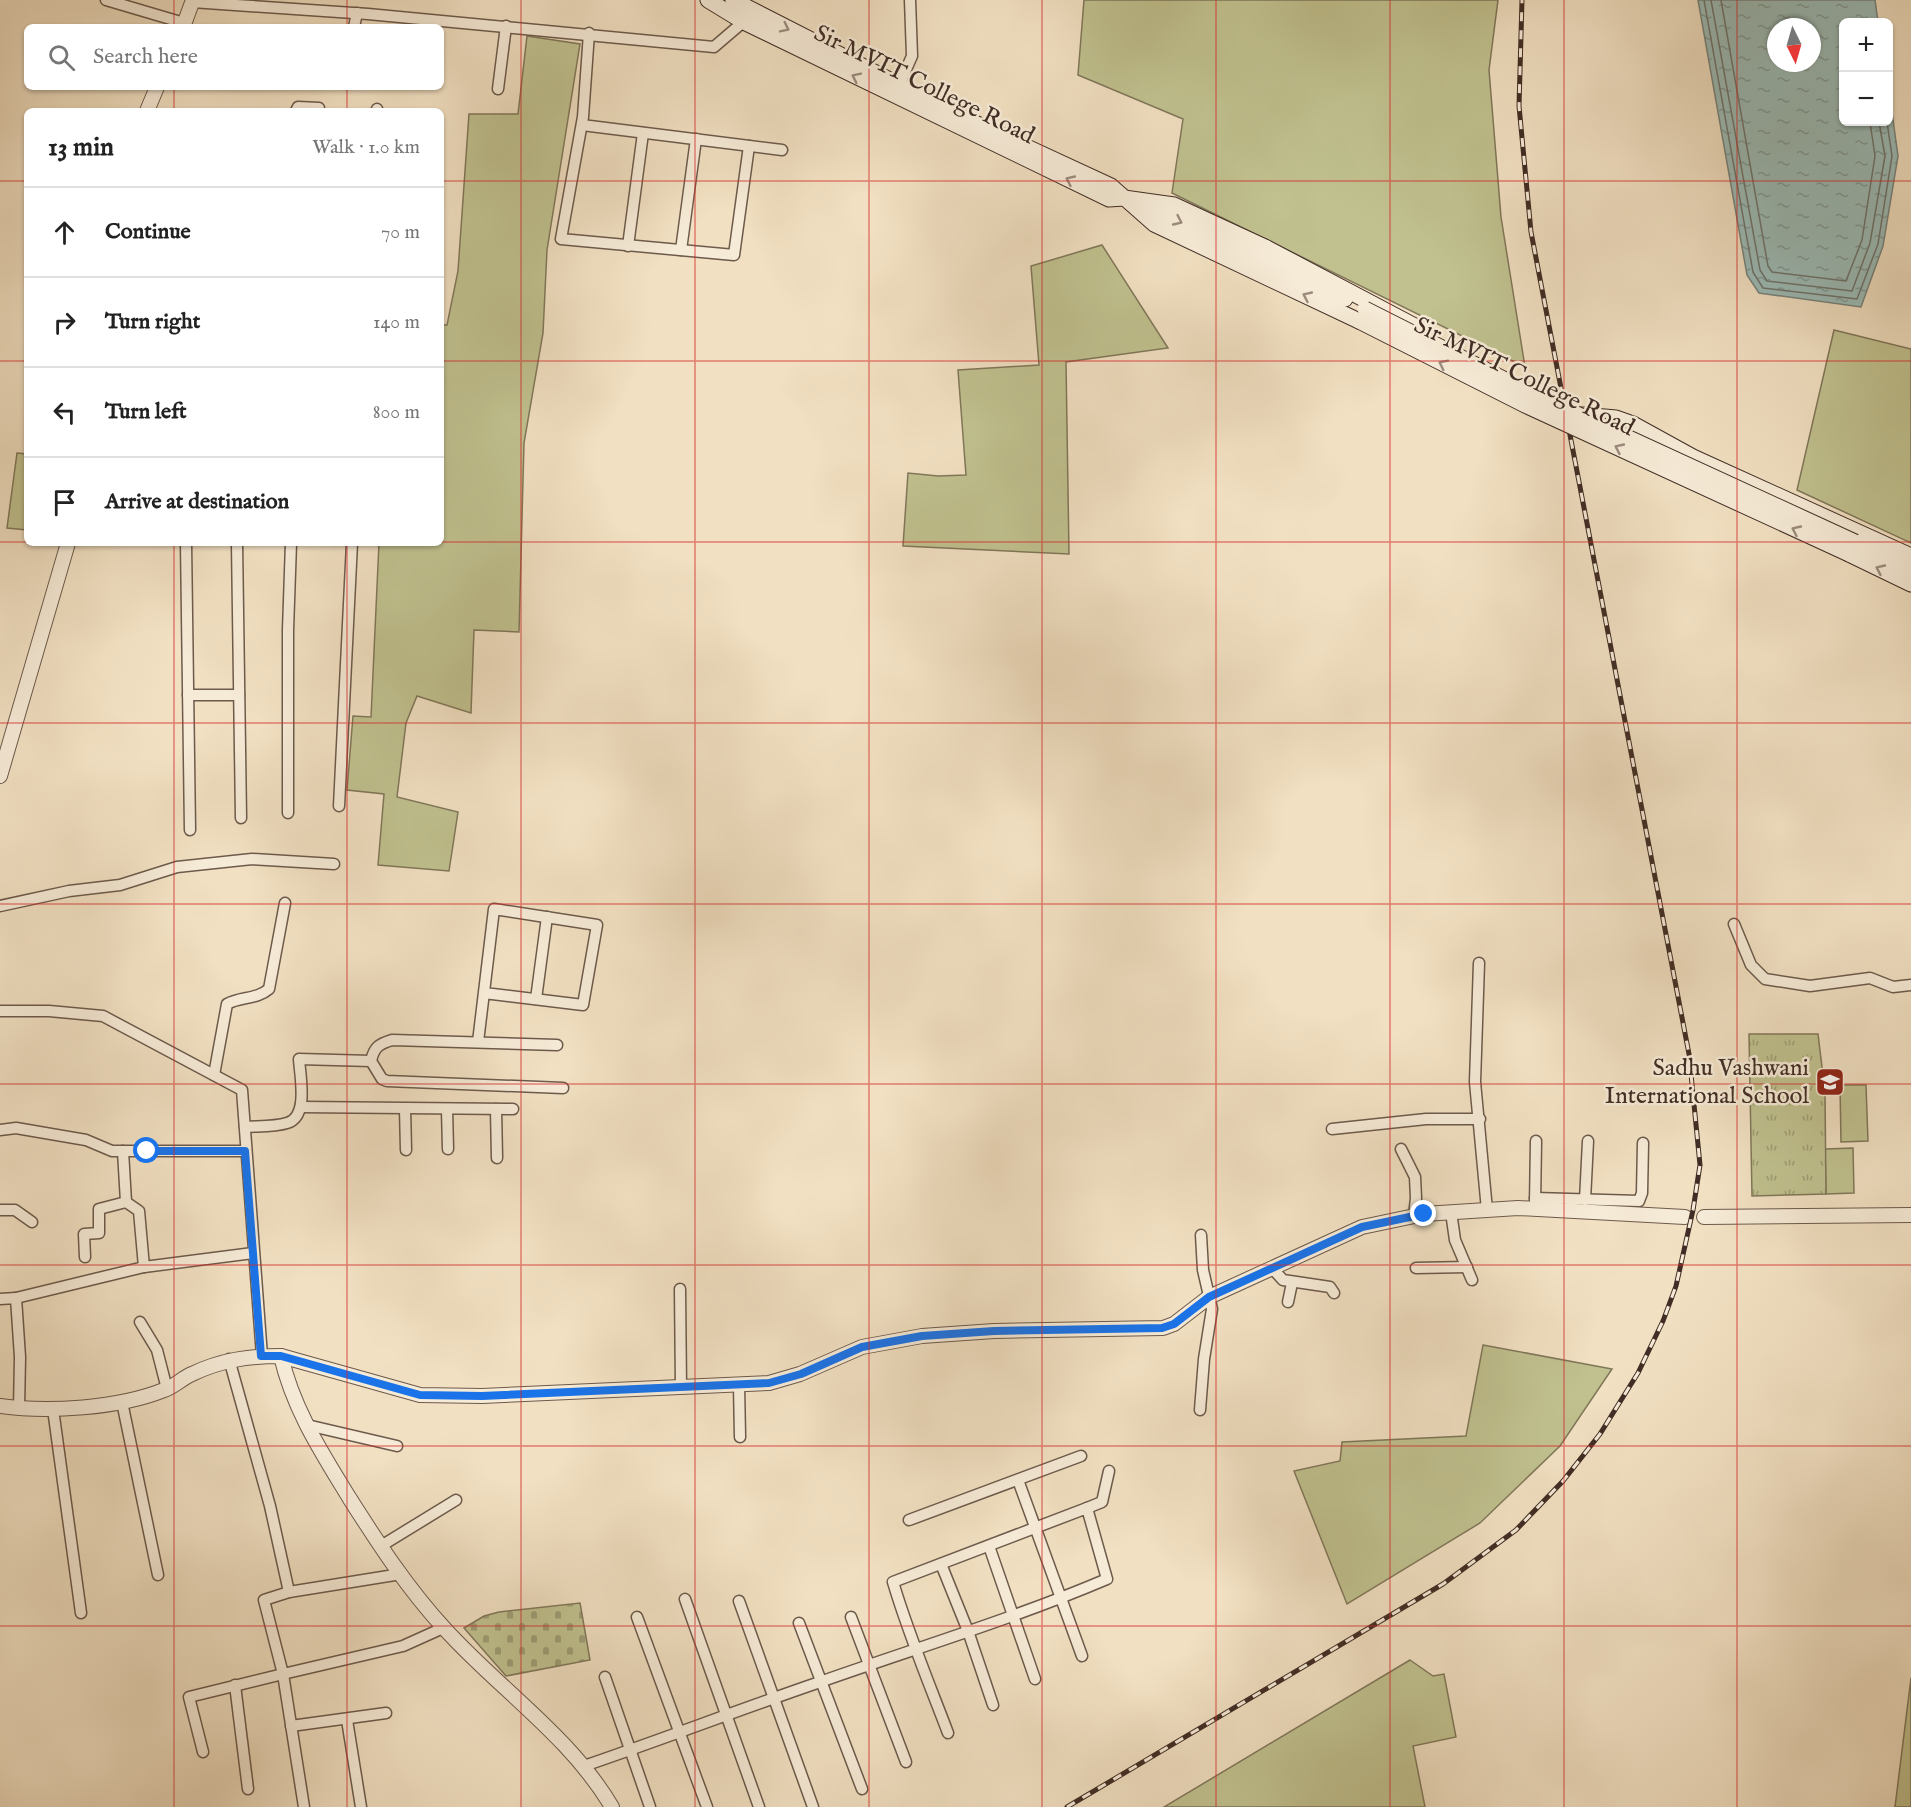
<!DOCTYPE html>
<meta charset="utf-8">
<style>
body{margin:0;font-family:"IM FELL English",serif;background:#f6f6f6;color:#222}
.controls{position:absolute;right:18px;top:18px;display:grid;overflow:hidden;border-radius:9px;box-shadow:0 2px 4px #0004}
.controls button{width:54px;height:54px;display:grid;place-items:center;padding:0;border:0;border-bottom:2px solid #e0e0e0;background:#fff;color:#222;font:30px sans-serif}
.compass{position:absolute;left:1767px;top:18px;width:54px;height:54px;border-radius:50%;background:#fff;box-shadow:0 2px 4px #0004;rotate:175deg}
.stop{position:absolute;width:18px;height:18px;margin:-14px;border:4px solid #1a73e8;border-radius:50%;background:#fff}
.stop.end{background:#1a73e8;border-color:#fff;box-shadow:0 2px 6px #0008}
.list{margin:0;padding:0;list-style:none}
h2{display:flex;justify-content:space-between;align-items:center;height:78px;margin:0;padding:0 24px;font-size:26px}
h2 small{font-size:20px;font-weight:400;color:#767676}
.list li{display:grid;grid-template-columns:39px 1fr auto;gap:18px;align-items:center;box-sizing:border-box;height:90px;padding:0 24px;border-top:2px solid #e0e0e0}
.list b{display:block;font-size:22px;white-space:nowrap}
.list em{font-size:20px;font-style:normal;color:#767676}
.icon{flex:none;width:33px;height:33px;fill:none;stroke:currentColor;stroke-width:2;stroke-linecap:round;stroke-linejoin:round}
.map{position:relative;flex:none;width:1911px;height:1807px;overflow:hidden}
.search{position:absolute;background:#fff;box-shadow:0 2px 4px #0004;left:24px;top:24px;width:420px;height:66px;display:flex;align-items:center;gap:15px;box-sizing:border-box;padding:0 21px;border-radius:9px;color:#767676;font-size:22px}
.panel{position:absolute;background:#fff;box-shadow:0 2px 4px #0004;left:24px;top:108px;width:420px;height:438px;border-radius:9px}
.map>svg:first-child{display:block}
.green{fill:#c0c18f;stroke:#80775a;stroke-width:1.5}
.cemetery{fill:url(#cemetery-stones);stroke:#80775a;stroke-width:1.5}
.park{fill:url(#park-tufts);stroke:#80775a;stroke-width:1.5}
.water{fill:url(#water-ripples);stroke:#77837d;stroke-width:1.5;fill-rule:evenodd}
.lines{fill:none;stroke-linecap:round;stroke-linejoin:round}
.shore{stroke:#6e746e;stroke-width:1.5}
.minor-casing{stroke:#6d5a4c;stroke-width:13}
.tertiary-casing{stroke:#6d5a4c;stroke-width:16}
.secondary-casing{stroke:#412d25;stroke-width:17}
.minor{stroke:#f6ebd7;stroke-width:10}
.tertiary{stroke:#f6ebd7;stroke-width:14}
.secondary{stroke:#f6ebd7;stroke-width:15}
.rail-casing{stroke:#412d25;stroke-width:5}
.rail{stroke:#f6ebd7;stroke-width:3;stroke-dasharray:9;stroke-linecap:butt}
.secondary-bridge-casing{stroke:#412d25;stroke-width:17;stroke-linecap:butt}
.secondary-bridge{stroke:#f6ebd7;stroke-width:15}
.oneway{stroke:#9c8c7e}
.route{stroke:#1a73e8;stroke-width:8}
.grid{fill:none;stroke:#d62828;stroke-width:1.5;stroke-opacity:0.55}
.labels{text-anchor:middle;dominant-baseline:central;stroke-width:5;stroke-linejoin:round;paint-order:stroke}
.street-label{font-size:24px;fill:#412d25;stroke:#f6ebd7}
.poi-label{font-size:24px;fill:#412d25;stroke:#f6ebd7;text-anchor:end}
</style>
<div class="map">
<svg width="1911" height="1807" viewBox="0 0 1911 1807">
<defs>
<pattern id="cemetery-stones" width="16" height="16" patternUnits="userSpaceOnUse" patternTransform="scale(1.5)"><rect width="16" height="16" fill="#c0c18f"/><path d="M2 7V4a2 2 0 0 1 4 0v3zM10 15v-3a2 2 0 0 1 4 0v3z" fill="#9e9d75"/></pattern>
<pattern id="park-tufts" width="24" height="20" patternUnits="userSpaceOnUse" patternTransform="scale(1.5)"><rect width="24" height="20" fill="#c0c18f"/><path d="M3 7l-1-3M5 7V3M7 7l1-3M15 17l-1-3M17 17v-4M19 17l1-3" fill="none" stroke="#9e9d75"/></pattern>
<pattern id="water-ripples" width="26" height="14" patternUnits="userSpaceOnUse" patternTransform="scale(1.5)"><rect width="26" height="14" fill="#9bbcb8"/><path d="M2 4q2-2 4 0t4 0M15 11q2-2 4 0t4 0" fill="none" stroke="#809995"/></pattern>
</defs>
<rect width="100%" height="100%" fill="#f1e0c2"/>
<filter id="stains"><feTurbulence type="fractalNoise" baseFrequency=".00333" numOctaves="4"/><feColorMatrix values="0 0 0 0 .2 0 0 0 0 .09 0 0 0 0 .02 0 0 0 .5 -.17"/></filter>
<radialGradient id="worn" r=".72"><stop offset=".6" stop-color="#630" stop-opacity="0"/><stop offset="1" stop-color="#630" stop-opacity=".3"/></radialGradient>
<g class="green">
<path d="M 1084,0 L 1498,0 L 1489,70 L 1501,217 L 1525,367 L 1172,193 L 1183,119 L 1078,75 Z"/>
<path d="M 527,36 L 580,44 L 547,250 L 543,333 L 524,443 L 519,632 L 474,630 L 471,713 L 417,696 L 406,723 L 397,797 L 458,812 L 449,871 L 378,865 L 384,794 L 347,790 L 353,716 L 371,717 L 379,543 L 441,543 L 441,325 L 447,325 L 458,271 L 469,114 L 518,114 Z"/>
<path d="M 1102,245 L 1168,348 L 1066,362 L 1069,554 L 903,546 L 908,473 L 938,476 L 966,475 L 958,370 L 1039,365 L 1031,266 Z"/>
<path d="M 1834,330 L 1911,349 L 1911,543 L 1797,490 Z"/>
<path d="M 17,453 L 27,454 L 27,530 L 7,528 Z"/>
<path d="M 1840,1085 L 1866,1085 L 1868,1141 L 1841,1142 Z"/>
<path d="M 1853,1148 L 1854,1193 L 1826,1194 L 1825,1149 Z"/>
<path d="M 1483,1345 L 1612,1369 L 1560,1446 L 1480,1523 L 1347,1604 L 1294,1471 L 1340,1461 L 1342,1442 L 1466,1436 Z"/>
<path d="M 1410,1660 L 1433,1676 L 1444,1674 L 1456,1737 L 1413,1746 L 1425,1807 L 1164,1807 Z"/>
<path d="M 1911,1678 L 1911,1807 L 1895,1807 Z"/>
</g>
<path class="cemetery" d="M 580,1603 L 590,1660 L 506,1676 L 464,1628 L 484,1616 L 499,1612 Z"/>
<path class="park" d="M 1749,1034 L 1818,1034 L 1825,1092 L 1826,1194 L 1752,1196 Z"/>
<path class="water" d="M 1698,0 L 1875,0 L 1878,22 L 1844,22 L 1844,122 L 1888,122 L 1889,91 L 1898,156 L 1883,246 L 1861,307 L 1759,293 L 1747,275 ZM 1776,27 L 1812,27 L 1812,63 L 1776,63 Z"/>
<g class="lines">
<g class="shore">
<path d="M 1704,0 L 1753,272 L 1763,288 L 1857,299 L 1878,244 L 1892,156 L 1887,122"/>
<path d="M 1711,0 L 1760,270 L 1767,281 L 1852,291 L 1870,243 L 1885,156 L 1879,122"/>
<path d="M 1721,0 L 1768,266 L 1772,272 L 1846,281 L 1862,240 L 1875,156 L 1870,122"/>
</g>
<g class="minor-casing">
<g id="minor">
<path d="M 106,0 L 184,23"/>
<path d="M 192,2 L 368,14 L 714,47 L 749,17"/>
<path d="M 354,27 L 357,13"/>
<path d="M 589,33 L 583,117 L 561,239 L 734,255 L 749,146"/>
<path d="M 498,89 L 506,26"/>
<path d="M 897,90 L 912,56 L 910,0"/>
<path d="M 296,111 L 298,107 L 319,108"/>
<path d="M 377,111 L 377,109"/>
<path d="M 582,125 L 782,150"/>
<path d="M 628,246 L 643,133"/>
<path d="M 681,250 L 696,139"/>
<path d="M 186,543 L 190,830"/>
<path d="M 237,543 L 241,818"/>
<path d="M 188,695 L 239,695"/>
<path d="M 339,806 L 352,543"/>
<path d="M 288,813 L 288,630 L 291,543"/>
<path d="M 0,906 L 69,891 L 120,885 L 177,867 L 252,859 L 334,864"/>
<path d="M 1734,924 L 1751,965 L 1765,979 L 1810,986 L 1870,978 L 1893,987 L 1911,985"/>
<path d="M 1479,963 L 1475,1082 L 1487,1210"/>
<path d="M 536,999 L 547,917"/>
<path d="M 0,1011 L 49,1011 L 103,1016 L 242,1090 L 262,1356"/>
<path d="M 478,1042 L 494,909 L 597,925 L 583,1005 L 484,993"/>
<path d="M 557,1045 L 392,1040 C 379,1044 374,1047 371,1061 L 382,1079 L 387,1081 L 563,1088"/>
<path d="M 214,1075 L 227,1004 C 241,996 256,1000 269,989 L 285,903"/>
<path d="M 301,1107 L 513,1109"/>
<path d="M 405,1109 L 406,1150"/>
<path d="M 496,1109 L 497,1158"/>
<path d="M 447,1110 L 448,1149"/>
<path d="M 245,1127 C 258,1126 274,1127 287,1123 C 309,1117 300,1076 299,1059 L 371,1061"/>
<path d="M 1332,1129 L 1426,1119 L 1480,1119"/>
<path d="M 0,1130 L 16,1128 L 86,1140 L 112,1151 L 245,1151"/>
<path d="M 1401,1149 L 1415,1177 L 1416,1198 L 1414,1216"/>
<path d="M 123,1151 L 126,1202 L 139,1211 L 144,1267 L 253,1253"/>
<path d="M 1535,1198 L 1639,1201 L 1642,1193 L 1643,1143"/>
<path d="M 1585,1200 L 1588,1141"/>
<path d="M 1535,1205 L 1536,1141"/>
<path d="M 0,1210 L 15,1210 L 32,1222"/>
<path d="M 1451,1212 L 1455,1240 L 1472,1280"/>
<path d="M 85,1257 L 84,1234 L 99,1233 L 99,1209 L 126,1202"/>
<path d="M 1272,1268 L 1283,1280 L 1330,1287 L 1334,1293"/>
<path d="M 1416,1268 L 1467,1267"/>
<path d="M 680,1289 L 681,1388"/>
<path d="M 16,1298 L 144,1267"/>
<path d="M 0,1299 L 16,1298 L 20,1357 L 19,1409"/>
<path d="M 1288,1302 L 1292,1283"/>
<path d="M 140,1322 L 157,1350 L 167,1389"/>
<path d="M 229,1359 L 270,1506 L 289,1592 L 264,1600 L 283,1674 L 403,1646 L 443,1628"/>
<path d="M 739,1385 L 740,1437"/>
<path d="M 122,1402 L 158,1575"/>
<path d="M 53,1409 L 81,1613"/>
<path d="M 1200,1410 L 1204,1359 L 1212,1309 L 1203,1270 L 1201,1235"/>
<path d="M 307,1425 L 397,1446"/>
<path d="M 1018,1480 L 1082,1656"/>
<path d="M 1087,1508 L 1102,1502 L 1109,1471"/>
<path d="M 909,1520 L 1081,1456"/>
<path d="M 381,1546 L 456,1500"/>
<path d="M 989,1546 L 1035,1679"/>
<path d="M 941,1564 L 968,1631 L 993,1705"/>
<path d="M 289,1592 L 401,1574"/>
<path d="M 685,1599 L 759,1807"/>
<path d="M 739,1601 L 813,1807"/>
<path d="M 637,1617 L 707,1807"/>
<path d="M 851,1617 L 906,1762"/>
<path d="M 799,1623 L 862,1789"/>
<path d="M 605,1677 L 650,1807"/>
<path d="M 235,1685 L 248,1789"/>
<path d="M 347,1720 L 361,1807"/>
<path d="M 291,1726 L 386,1713"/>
<path d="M 203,1752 L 189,1697 L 283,1674 L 304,1807"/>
<path d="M 584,1766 C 663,1739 741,1709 820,1682 C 916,1648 1013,1619 1107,1579 L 1087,1508 L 893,1582 C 908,1633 929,1683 948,1733"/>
</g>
</g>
<g class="tertiary-casing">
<g id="tertiary">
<path d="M 183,27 L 193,0"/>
<path d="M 147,111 L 157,87"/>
<path d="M 0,776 L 68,543"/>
<path d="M 1704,1217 L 1911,1215"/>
<path d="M 281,1356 C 293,1409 322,1453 350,1499 C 378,1543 408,1589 444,1628 C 498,1688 570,1736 612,1807"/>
<path d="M 0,1406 C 48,1413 119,1408 164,1390 C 174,1387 182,1378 192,1374 C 221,1360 249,1356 281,1356 L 420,1395 L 482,1396 L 769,1383 L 800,1374 L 862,1347 L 922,1336 L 994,1331 L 1163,1328 L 1174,1324 L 1209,1297 L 1362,1227 L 1424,1214 L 1518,1208 L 1685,1217"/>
</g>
</g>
<g class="secondary-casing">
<g id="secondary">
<path d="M 708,0 L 744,22 L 1109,199 L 1124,198 L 1174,205 L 1265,247 L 1426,332"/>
<path d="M 733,0 L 964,118 L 1111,186 L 1154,224 L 1359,321"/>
<path d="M 1146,207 L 1345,299"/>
<path d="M 1582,415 L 1616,418 L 1633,424 L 1693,457 L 1911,556"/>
<path d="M 1855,542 L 1911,569"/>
<path d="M 1849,554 L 1911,584"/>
</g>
</g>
<use href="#minor" class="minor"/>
<use href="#tertiary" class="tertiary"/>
<use href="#secondary" class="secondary"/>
<g class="rail-casing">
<path id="rail" d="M 1067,1807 L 1443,1584 L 1516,1530 L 1563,1481 L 1600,1434 L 1638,1373 L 1663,1321 L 1676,1286 L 1693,1210 L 1700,1165 L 1689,1054 L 1531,232 L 1519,106 L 1522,0"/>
</g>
<use href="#rail" class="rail"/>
<g class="secondary-bridge-casing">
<g id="secondary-bridge">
<path d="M 1365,309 L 1531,393 L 1855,542"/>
<path d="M 1359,321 L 1525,405 L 1849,554"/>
</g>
</g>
<use href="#secondary-bridge" class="secondary-bridge"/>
</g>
<defs><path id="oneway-chevron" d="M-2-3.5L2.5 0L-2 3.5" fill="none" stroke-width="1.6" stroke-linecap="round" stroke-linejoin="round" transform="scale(1.5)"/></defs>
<g class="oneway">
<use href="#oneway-chevron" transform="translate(785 28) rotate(26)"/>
<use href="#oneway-chevron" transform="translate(856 77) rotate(-154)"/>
<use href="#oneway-chevron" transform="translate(1070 180) rotate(-155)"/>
<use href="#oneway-chevron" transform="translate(1178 221) rotate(25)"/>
<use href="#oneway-chevron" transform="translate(1307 296) rotate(-155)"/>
<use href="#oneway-chevron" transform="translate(1443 364) rotate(-153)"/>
<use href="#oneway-chevron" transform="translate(1619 448) rotate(-155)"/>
<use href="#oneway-chevron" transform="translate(1796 530) rotate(-155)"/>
<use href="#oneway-chevron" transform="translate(1880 569) rotate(-155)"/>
</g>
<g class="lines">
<path class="route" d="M 147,1151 L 245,1151 L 261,1356 L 281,1356 L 420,1395 L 482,1396 L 769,1383 L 801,1374 L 862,1347 L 922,1336 L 994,1331 L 1162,1328 L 1174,1324 L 1209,1297 L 1362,1227 L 1424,1214"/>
</g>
<path class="grid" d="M 174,0 L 174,27M 347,0 L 347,27M 521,0 L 521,1807M 695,0 L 695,1807M 869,0 L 869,1807M 1042,0 L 1042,1807M 1216,0 L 1216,1807M 1390,0 L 1390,1807M 1564,0 L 1564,1807M 1737,0 L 1737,1807M 174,87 L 174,111M 347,87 L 347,111M 0,181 L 27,181M 441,181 L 1911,181M 0,361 L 27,361M 441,361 L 1911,361M 0,542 L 27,542M 441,542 L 1911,542M 174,543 L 174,1807M 347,543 L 347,1807M 0,723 L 1911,723M 0,904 L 1911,904M 0,1084 L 1911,1084M 0,1265 L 1911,1265M 0,1446 L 1911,1446M 0,1626 L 1911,1626"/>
<defs>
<g id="school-square" transform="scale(1.5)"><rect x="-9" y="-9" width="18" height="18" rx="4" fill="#8f2418" stroke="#f6ebd7"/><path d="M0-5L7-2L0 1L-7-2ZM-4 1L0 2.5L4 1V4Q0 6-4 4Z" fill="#fff"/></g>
</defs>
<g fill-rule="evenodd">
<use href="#school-square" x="1830" y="1082"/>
</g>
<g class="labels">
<g class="street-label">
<text transform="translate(924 85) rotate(26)">Sir MVIT College Road</text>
<text transform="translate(1524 377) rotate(26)">Sir MVIT College Road</text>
</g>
<g class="poi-label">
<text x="1809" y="1068">Sadhu Vashwani<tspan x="1809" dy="28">International School</tspan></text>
</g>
</g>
<rect width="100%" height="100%" filter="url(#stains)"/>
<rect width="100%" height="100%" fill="url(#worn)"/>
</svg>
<div class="controls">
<button>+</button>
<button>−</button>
</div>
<svg class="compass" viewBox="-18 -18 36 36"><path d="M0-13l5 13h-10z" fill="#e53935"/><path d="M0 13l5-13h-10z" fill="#767676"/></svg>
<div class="stop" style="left:147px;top:1151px"></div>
<div class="stop end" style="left:1424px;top:1214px"></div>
<div class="search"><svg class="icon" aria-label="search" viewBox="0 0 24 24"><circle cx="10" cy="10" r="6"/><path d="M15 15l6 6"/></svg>Search here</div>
<section class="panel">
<h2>13 min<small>Walk · 1.0 km</small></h2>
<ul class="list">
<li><svg class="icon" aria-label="ahead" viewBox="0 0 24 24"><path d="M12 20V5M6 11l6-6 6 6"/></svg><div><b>Continue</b></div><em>70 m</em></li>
<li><svg class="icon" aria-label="right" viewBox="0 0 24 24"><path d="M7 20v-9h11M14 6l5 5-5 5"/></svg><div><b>Turn right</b></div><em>140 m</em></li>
<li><svg class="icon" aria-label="left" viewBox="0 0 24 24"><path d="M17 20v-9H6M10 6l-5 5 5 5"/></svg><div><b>Turn left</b></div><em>800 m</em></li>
<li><svg class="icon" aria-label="arrive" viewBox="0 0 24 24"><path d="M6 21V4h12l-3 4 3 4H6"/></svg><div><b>Arrive at destination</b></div></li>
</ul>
</section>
</div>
